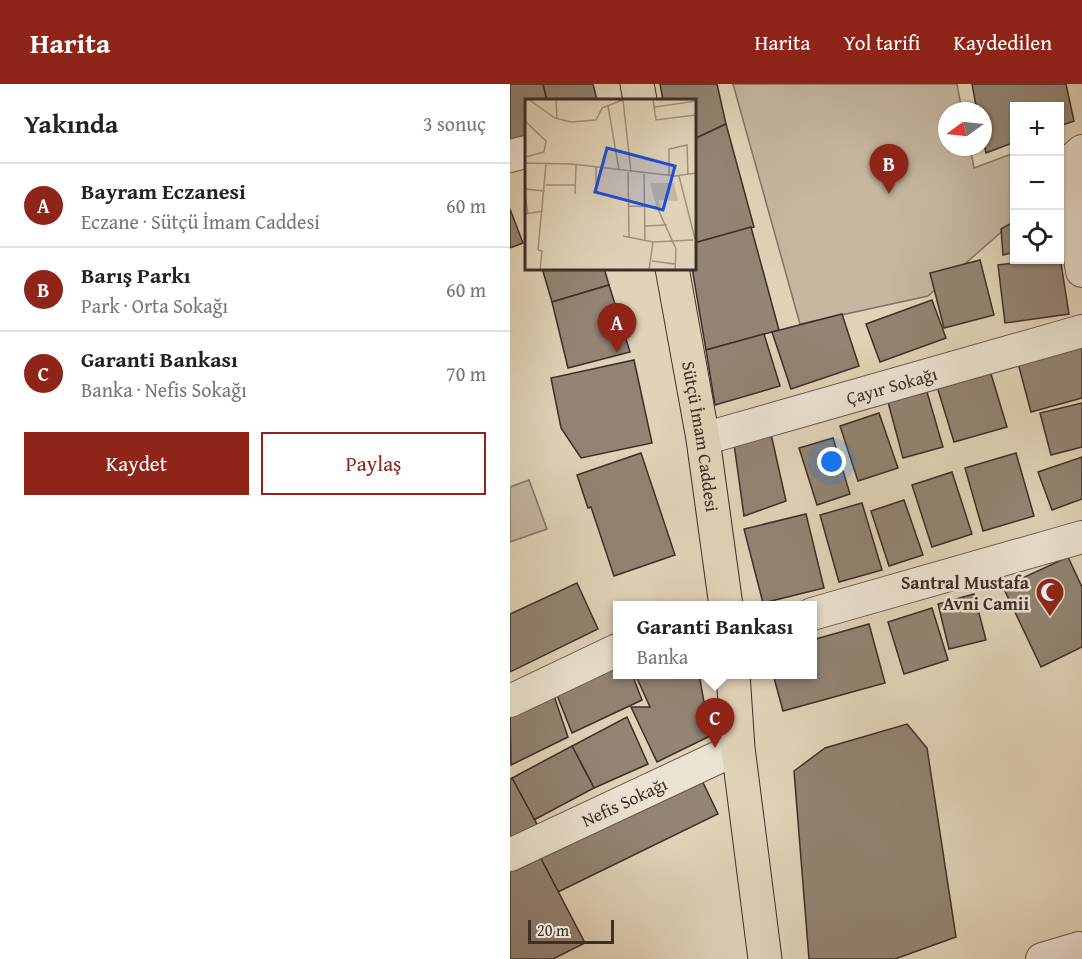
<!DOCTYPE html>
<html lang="tr">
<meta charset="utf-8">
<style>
body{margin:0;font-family:"Gentium Book Plus",serif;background:#f6f6f6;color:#222}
.controls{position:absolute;right:18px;top:18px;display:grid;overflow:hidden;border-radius:0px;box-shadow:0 2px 4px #0004}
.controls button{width:54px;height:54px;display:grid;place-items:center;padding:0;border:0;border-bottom:2px solid #e0e0e0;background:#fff;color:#222;font:30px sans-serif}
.compass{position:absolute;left:428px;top:18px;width:54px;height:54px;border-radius:50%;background:#fff;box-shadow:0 2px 4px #0004;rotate:255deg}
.scale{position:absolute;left:18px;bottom:15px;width:86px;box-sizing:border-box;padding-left:6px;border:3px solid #3e2e28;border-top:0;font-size:16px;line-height:21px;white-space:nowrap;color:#3e2e28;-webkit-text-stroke:4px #ece2d1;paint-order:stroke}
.you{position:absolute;left:322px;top:378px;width:21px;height:21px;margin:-15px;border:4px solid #fff;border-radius:50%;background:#1a73e8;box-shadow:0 0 0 9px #1a73e833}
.badge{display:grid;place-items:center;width:39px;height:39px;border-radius:50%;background:#8f2418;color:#fff;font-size:20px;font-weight:700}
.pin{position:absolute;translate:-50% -50px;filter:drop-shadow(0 2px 3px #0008)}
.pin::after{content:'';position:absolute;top:32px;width:21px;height:18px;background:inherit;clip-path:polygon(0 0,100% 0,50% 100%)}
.popup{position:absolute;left:103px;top:517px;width:204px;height:78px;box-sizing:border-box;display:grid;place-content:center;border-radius:0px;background:#fff;filter:drop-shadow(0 2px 4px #0005);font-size:20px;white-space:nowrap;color:#767676}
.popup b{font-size:22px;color:#222}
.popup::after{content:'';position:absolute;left:50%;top:100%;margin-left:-12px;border:12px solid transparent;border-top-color:#fff}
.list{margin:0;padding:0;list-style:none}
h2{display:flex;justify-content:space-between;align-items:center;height:78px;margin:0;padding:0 24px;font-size:26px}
h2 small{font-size:20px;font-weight:400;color:#767676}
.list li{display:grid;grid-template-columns:39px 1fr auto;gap:18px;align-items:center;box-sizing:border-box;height:84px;padding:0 24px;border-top:2px solid #e0e0e0}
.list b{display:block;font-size:22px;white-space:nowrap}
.list p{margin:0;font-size:20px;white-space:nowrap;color:#767676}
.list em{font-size:20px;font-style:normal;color:#767676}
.actions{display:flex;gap:12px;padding:18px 24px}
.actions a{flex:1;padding:14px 0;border:2px solid #8f2418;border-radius:0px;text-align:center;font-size:21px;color:#8f2418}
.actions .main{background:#8f2418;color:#fff}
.icon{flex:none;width:33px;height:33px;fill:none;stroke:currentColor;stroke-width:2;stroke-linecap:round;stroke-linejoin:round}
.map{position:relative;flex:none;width:572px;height:875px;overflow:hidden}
header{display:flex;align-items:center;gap:36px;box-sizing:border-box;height:84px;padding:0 30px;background:#8f2418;color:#fff}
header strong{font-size:28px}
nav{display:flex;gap:33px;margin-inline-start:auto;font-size:21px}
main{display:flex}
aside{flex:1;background:#fff}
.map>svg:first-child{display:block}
.green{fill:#c5b7a0;stroke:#827264;stroke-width:1.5}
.building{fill:#938473;stroke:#3e2e28;stroke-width:1.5}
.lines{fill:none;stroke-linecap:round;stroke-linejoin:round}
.street-casing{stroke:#67574c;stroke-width:34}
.primary-casing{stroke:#3e2e28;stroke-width:35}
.street{stroke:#ece2d1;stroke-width:32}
.primary{stroke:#e1d3b8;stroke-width:33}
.labels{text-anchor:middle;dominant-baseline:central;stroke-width:5;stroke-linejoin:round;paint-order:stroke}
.street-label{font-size:18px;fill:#3e2e28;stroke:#ece2d1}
.poi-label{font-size:18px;font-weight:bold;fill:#3e2e28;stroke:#ece2d1;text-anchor:end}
.inset-road{fill:none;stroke:#a0917e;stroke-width:1.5}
.view{fill:#1d4ed8;fill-opacity:0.15;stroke:#1d4ed8;stroke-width:3}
.inset-edge{fill:none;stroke:#3e2e28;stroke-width:3}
</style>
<header>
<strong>Harita</strong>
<nav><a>Harita</a><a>Yol tarifi</a><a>Kaydedilen</a></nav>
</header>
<main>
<aside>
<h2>Yakında<small>3 sonuç</small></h2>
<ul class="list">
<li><span class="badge">A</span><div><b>Bayram Eczanesi</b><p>Eczane · Sütçü İmam Caddesi</p></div><em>60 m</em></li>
<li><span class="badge">B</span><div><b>Barış Parkı</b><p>Park · Orta Sokağı</p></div><em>60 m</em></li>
<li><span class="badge">C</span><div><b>Garanti Bankası</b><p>Banka · Nefis Sokağı</p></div><em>70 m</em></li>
</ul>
<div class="actions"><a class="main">Kaydet</a><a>Paylaş</a></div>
</aside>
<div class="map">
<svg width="572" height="875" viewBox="0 0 572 875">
<rect width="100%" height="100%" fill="#e1d3b8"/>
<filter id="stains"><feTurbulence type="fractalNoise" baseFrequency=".00333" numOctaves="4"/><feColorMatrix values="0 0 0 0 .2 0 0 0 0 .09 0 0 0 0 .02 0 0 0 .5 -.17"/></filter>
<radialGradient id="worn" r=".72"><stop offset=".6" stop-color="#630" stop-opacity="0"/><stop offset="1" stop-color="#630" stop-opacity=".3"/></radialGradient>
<g class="green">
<path d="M 223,0 L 447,0 L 452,27 L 437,27 L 437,63 L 460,63 L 464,84 L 504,69 L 504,137 L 418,212 L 290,240 Z"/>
<path d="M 19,396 L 37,445 L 0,458 L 0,403 Z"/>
</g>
<g class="building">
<path d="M 0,0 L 33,0 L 37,16 L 16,16 L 16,60 L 0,65 Z"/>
<path d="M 33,0 L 83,0 L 87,16 L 37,16 Z"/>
<path d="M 150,0 L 207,0 L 216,40 L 184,55 L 184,16 L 153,16 Z"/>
<path d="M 462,0 L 556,0 L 564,37 L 550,42 L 550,22 L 505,22 L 505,58 L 476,69 L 473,55 L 473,27 L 467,27 Z"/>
<path d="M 216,40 L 244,143 L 184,159 L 184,55 Z"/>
<path d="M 0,125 L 13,159 L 0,164 Z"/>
<path d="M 505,137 L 505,168 L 493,171 L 491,145 Z"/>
<path d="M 241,143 L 269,246 L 196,266 L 182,184 L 184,184 L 184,159 Z"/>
<path d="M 550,173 L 559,230 L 495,239 L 488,181 L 529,176 L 550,176 Z"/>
<path d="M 470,176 L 484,231 L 434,244 L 420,189 Z"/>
<path d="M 32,184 L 94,184 L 99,201 L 42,218 Z"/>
<path d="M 99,201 L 120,268 L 58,284 L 42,218 Z"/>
<path d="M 422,216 L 436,254 L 370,278 L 356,240 Z"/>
<path d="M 332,230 L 349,282 L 281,305 L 262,248 Z"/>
<path d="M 254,250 L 270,302 L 205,321 L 196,266 Z"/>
<path d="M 572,262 L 572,314 L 521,328 L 508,279 Z"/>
<path d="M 124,276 L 142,359 L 71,374 L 51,344 L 41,294 Z"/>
<path d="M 478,280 L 497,343 L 444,358 L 425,296 Z"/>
<path d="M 417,308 L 433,363 L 393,374 L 378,318 Z"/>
<path d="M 572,319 L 572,363 L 541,371 L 530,329 Z"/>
<path d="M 369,329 L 388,384 L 348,397 L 330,342 Z"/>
<path d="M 261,350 L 276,417 L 234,432 L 224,360 Z"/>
<path d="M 323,354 L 340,410 L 307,421 L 289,364 Z"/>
<path d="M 131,369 L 165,471 L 104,492 L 81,423 L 78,424 L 67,391 Z"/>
<path d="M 506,369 L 524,432 L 473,447 L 455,384 Z"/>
<path d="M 572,373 L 572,415 L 542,426 L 528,388 Z"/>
<path d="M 442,388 L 462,450 L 422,463 L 402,401 Z"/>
<path d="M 394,416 L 413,471 L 379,482 L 361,427 Z"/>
<path d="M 352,419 L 372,486 L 329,498 L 310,431 Z"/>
<path d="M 296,430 L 314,504 L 253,519 L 234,445 Z"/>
<path d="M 558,473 L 572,503 L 572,563 L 531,583 L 493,503 Z"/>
<path d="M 67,499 L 88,545 L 0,588 L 0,530 Z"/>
<path d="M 464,510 L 476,556 L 439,565 L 428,520 Z"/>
<path d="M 422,524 L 438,576 L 394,590 L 378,538 Z"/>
<path d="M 359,540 L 375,599 L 273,627 L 263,590 L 302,590 L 302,556 Z"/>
<path d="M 107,576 L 107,590 L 122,590 L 132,616 L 62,649 L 45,606 Z"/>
<path d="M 125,590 L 189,590 L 200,652 L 147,678 L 121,623 L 140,623 Z"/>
<path d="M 42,606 L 58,653 L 1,681 L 0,627 Z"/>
<path d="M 117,633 L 138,680 L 84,704 L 62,662 Z"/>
<path d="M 397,640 L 417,664 L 446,853 L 385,875 L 299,875 L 284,687 L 315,664 Z"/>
<path d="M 62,662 L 84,704 L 24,736 L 2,694 Z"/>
<path d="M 187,686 L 208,730 L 48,808 L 26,765 Z"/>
<path d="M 2,694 L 29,744 L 0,757 L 0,695 Z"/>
<path d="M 26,765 L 75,859 L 43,875 L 0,875 L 0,778 Z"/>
</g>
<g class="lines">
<g class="street-casing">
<g id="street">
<path d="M 572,67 L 555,82 L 572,187"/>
<path d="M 0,72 L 16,68"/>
<path id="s1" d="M 193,355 L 572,247"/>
<path d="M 302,530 L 572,453"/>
<path d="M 0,617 L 107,566"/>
<path id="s2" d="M 0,771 L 228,664"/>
<path d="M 532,875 L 569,864"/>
</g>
</g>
<g class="primary-casing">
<g id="primary">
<path d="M 127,0 L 130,16"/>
<path id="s3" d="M 162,184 L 193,355 L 216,522"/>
<path d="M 223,590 L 228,664 L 255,875"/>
</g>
</g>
<use href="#street" class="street"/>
<use href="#primary" class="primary"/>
</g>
<defs>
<g id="mosque-pin" transform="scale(1.5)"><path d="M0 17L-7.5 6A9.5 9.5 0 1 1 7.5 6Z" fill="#8f2418" stroke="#ece2d1"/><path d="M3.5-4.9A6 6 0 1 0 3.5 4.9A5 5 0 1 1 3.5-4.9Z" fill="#fff"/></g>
</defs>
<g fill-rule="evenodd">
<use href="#mosque-pin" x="540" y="508"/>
</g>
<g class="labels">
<g class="street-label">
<text stroke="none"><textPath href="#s1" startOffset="196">Çayır Sokağı</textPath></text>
<text stroke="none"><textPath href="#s3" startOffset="171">Sütçü İmam Caddesi</textPath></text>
<text stroke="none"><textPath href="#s2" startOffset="126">Nefis Sokağı</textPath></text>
</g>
<g class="poi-label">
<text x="519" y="498">Santral Mustafa<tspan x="519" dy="21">Avni Camii</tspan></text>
</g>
</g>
<g transform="translate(15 15)">
<rect width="171" height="171" fill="#e1d3b8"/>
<path d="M 125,84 L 149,84 L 153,102 L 134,101 L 135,108 L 131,107 Z" fill="#c5b7a0"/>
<path class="inset-road" d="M 3,0 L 30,19 L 46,23 L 71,21 L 77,9 L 100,0M 31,0 L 32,20M 128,0 L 131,21 L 171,16M 98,1 L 106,73M 83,7 L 94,71M 130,8 L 171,2M 0,22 L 21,42 L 19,53 L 0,58M 0,64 L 47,65 L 150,77 L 171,74M 71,68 L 71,93M 103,73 L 104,138M 119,75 L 120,142M 144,77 L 144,50 L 162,46 L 163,76M 154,77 L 170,140M 21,86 L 50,86M 0,90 L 20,92M 0,95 L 3,115M 50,95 L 51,65M 103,107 L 132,108 L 151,150 L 150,171M 0,115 L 18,112M 120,127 L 142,126M 98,137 L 128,143 L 168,141M 13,151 L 21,65M 13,151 L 17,152 L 15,171M 127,162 L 150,165M 124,171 L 128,143"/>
<path class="view" d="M 82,49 L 150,67 L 138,111 L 70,93 Z"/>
<rect width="171" height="171" class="inset-edge"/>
</g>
<rect width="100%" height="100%" filter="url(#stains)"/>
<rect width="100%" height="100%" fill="url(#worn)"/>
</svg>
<div class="controls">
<button>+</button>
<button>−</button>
<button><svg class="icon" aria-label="locate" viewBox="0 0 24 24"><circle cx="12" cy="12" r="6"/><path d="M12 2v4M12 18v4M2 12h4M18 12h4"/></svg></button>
</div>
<svg class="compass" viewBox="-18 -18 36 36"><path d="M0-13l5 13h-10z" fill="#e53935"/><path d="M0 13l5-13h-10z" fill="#767676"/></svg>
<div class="scale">20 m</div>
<div class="you"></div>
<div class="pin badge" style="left:107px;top:269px">A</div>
<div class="pin badge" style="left:379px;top:110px">B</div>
<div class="pin badge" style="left:205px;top:664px">C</div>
<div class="popup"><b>Garanti Bankası</b>Banka</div>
</div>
</main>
